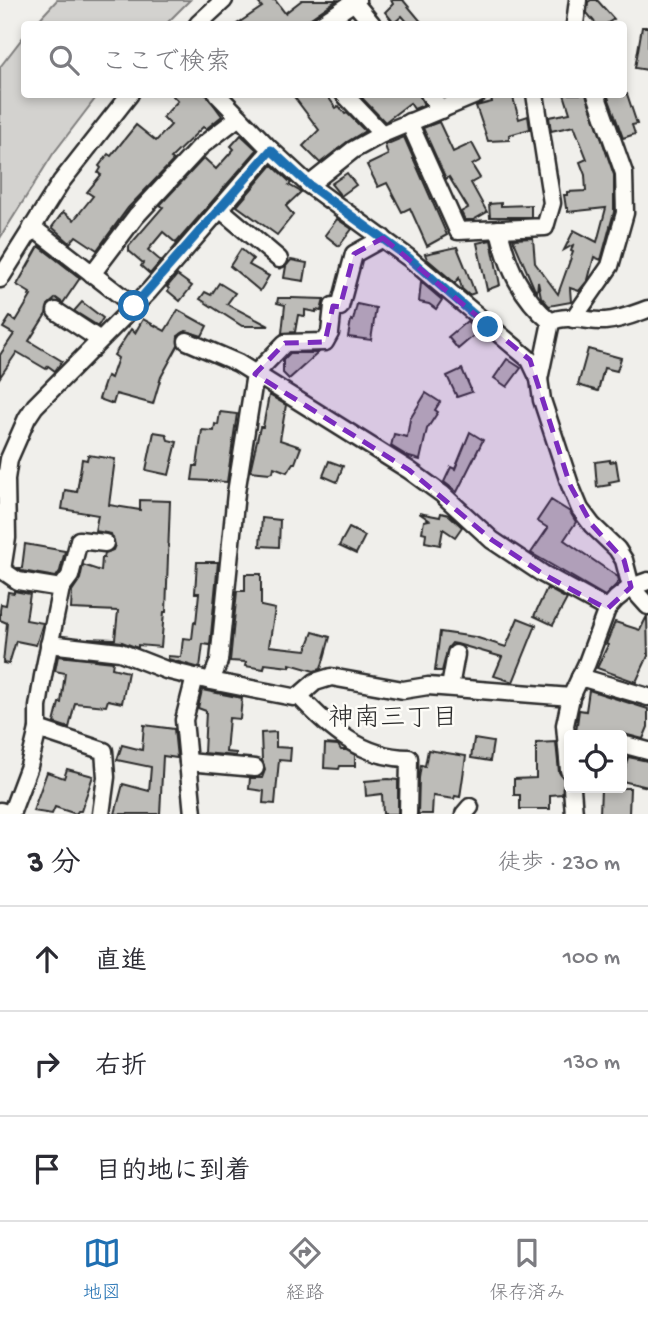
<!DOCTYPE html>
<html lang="ja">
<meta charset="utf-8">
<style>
body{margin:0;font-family:"Gochi Hand","Klee One",sans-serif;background:#f2f2f3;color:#2b2b33}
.controls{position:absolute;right:21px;bottom:21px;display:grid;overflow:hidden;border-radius:7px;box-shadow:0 4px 10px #0003}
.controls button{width:63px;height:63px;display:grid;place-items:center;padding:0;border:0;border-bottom:2px solid #e1e1e2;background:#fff;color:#2b2b33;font:35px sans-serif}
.stop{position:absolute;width:21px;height:21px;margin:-16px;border:5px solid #1f6fb2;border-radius:50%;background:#fff}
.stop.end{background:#1f6fb2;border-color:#fff;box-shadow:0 2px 7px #0008}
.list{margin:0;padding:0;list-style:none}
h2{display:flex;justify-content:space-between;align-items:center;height:91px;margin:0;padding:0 28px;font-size:30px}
h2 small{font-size:23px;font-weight:400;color:#7c7c81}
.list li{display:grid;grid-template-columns:46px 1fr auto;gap:21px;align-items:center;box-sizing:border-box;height:105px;padding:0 28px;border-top:2px solid #e1e1e2}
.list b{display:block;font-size:26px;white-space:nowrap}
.list em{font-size:23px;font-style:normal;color:#7c7c81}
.icon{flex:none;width:38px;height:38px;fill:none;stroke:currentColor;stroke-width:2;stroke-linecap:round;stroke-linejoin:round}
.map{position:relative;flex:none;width:648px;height:814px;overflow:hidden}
.search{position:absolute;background:#fff;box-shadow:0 4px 10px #0003;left:21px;right:21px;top:21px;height:77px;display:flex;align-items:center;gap:18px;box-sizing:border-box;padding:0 24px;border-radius:7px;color:#7c7c81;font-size:26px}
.sheet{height:406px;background:#fff}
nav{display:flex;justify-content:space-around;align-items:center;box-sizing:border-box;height:98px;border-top:2px solid #e1e1e2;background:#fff;font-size:19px;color:#7c7c81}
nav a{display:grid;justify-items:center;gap:4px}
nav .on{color:#1f6fb2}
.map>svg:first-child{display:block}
.green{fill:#d3d2cf;stroke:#7f7e7d;stroke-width:2}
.building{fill:#bdbcb8;stroke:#2b2b2b;stroke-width:2}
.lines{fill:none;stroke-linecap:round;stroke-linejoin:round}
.minor-casing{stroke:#2b2b2b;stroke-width:21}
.minor{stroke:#fdfcf7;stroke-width:16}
.route{stroke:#1f6fb2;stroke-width:9}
.marked{fill:#7b2cbf;fill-opacity:0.2;stroke:#7b2cbf;stroke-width:5;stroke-dasharray:14 9;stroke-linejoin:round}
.labels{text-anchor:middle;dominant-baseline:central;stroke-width:5;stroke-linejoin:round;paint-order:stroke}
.neighbourhood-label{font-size:26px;fill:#2b2b2b;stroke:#fdfcf7}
</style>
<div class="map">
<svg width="648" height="814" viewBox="0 0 648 814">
<rect width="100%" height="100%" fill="#f0efeb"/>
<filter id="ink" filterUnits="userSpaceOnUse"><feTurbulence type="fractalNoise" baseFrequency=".0143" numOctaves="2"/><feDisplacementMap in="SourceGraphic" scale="14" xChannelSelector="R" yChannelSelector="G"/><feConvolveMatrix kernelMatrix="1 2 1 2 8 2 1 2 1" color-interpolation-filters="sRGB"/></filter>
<g filter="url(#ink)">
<g class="green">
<path d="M 57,0 L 190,0 L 166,24 L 35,24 Z"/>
<path d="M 24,36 L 24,94 L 98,95 L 53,154 L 0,238 L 0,67 Z"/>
</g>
<g class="building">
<path d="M 256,0 L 275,0 L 285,13 L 302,0 L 337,0 L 302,24 L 237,24 L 262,7 Z"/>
<path d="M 391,0 L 403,0 L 423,24 L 409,24 L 402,16 L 394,23 L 385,12 L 393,4 Z"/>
<path d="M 591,0 L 597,0 L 614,19 L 606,24 L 596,24 L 587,13 L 588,2 Z"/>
<path d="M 642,27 L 648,27 L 648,70 L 635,68 Z"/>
<path d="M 171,94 L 206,94 L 222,116 L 206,129 L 203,127 L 171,158 L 174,160 L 128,208 L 97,250 L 76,236 L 70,243 L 52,227 L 63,212 L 74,220 L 93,196 L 87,192 L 101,175 L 98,173 L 101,168 L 99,166 L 108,154 L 111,156 L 136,125 L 156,141 L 171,125 L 163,117 L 178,101 Z"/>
<path d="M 292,94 L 326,94 L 336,108 L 339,106 L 345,114 L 347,113 L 365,131 L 347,142 L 320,163 L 303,146 L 319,130 Z"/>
<path d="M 366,94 L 419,94 L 424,105 L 414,109 L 410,103 L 385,122 L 362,98 Z"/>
<path d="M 498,94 L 512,94 L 519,119 L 528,116 L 530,129 L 509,135 L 509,140 L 488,141 L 476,106 L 492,102 L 491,97 Z"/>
<path d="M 564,94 L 586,94 L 614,175 L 614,212 L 601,260 L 594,257 L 588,280 L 579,291 L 570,288 L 571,302 L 549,306 L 541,297 L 538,282 L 537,292 L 534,288 L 513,239 L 533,238 L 535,263 L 558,294 L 573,252 L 571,251 L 573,245 L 564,250 L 574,230 L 597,242 L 606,208 L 568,212 L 568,208 L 566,208 L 564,195 L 567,195 L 567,192 L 586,191 L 585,175 L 580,162 L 587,159 L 574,126 L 551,131 L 549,117 L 570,113 Z"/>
<path d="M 607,94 L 627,94 L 637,124 L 632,125 L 635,134 L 623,138 Z"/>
<path d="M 439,122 L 453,152 L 472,143 L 481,160 L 472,165 L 480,178 L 471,183 L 487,212 L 473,220 L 465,220 L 461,212 L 468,208 L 449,177 L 446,179 L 423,128 Z"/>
<path d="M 241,135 L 257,150 L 176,243 L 163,232 L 148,250 L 161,261 L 150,274 L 141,266 L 143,263 L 129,251 L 129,246 L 163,207 L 160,205 L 204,158 L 216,169 L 234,149 L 231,146 Z"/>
<path d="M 404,137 L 447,235 L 427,246 L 410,208 L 402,212 L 387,183 L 378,187 L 367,165 L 388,155 L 385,145 Z"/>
<path d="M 272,165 L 291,183 L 289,185 L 301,192 L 286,206 L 293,215 L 277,235 L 237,206 Z"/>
<path d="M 347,173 L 356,185 L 341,196 L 331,184 Z"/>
<path d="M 501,203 L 501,206 L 531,205 L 531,217 L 490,217 L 489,204 Z"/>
<path d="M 337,219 L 352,229 L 339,246 L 325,235 Z"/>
<path d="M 491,240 L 500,285 L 487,290 L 477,243 Z"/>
<path d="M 39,246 L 80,278 L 63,303 L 56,298 L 48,305 L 46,314 L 29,341 L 62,361 L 55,371 L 48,366 L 46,369 L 17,352 L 0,377 L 0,355 L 14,334 L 3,328 L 10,317 L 16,321 L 31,296 L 29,295 L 30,293 L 17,285 Z"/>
<path d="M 457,247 L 466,269 L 475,293 L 469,295 L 462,289 L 459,278 L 455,283 L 427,259 L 425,254 Z"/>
<path d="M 241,249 L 253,259 L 249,265 L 269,276 L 260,291 L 230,266 Z"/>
<path d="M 291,260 L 307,263 L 304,281 L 284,278 L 286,266 Z"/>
<path d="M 177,275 L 192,286 L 180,301 L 168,291 L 169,289 L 167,287 Z"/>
<path d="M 421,282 L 442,300 L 436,309 L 429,304 L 419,302 Z"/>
<path d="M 219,283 L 235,293 L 227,304 L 269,326 L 242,326 L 200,299 L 205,292 L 211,295 Z"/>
<path d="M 278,298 L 291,298 L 324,299 L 321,311 L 316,310 L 316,312 L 305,310 L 305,316 L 298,315 L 295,332 L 282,333 L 285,305 L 277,303 Z"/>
<path d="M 82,302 L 103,318 L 98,326 L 74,311 Z"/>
<path d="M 357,304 L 376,308 L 371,340 L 348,337 L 351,320 L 353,321 Z"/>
<path d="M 178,310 L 207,326 L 202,336 L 186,331 L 178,336 L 178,346 L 161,377 L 153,404 L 116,394 L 113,404 L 99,399 L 107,376 L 111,378 L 118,358 L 114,355 L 131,329 L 135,333 L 143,319 L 165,331 Z"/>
<path d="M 467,321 L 478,332 L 458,349 L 448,337 Z"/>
<path d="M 588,349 L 621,358 L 617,371 L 604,368 L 598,391 L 578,385 Z"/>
<path d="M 290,353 L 318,353 L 289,379 L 283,373 L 283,360 Z"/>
<path d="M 507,359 L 521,368 L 507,387 L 494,378 Z"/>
<path d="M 462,369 L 472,392 L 457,397 L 447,376 Z"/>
<path d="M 426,393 L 440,402 L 435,410 L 438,412 L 427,429 L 420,460 L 409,457 L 391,446 L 394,434 L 407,437 L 410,419 Z"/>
<path d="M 269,395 L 286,405 L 280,440 L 301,447 L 295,463 L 293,463 L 287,472 L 274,467 L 273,472 L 270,473 L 250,471 L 260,427 L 263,427 Z"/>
<path d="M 220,412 L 237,414 L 227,482 L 192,480 L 194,466 L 197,466 L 202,430 L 214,431 L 215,424 L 218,425 Z"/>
<path d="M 154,432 L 166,434 L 168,440 L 177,442 L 169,475 L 146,470 Z"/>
<path d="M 470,432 L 483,440 L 457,492 L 444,482 L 451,467 L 455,469 Z"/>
<path d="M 88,455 L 115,459 L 109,505 L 140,510 L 140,500 L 170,501 L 166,612 L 164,612 L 161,647 L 138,645 L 138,648 L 122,642 L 88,638 L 115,639 L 118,611 L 71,609 L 72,591 L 80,579 L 83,565 L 101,571 L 102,558 L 104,558 L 105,553 L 113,550 L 115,545 L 111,534 L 95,531 L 98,515 L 62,509 L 65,490 L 77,492 L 82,459 L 87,460 Z"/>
<path d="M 610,460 L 610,462 L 616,461 L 619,480 L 609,482 L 610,485 L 597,487 L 595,462 Z"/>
<path d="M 329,461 L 343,466 L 337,482 L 323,476 Z"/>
<path d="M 551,500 L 570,512 L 576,522 L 564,540 L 618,577 L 619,581 L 615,586 L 605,596 L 531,553 L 548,528 L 537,521 Z"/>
<path d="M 419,513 L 440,517 L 441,513 L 449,515 L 462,527 L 455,537 L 443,529 L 440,545 L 425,542 L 426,533 L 422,532 L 424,521 L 429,520 Z"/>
<path d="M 262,518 L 280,520 L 279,547 L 260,546 Z"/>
<path d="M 349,528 L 365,536 L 356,554 L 339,546 Z"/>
<path d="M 25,544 L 65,551 L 60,571 L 56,577 L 22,571 L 18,568 L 22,568 Z"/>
<path d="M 197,562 L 218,562 L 210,645 L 203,644 L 200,668 L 168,659 L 168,656 L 181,657 L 183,638 L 192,639 L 194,622 L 196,623 L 199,593 L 195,593 Z"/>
<path d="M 245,574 L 261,574 L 261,606 L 275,609 L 269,646 L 306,650 L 313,632 L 330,637 L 321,669 L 314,671 L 290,664 L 290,667 L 265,664 L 264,669 L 245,666 L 246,662 L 230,661 L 237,591 L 245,591 Z"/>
<path d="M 547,588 L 567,599 L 553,625 L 534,616 Z"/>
<path d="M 14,591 L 30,594 L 26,620 L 43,623 L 36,645 L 16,641 L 9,664 L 3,663 L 7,623 L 0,620 L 0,610 L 1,604 L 6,605 L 8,592 L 14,593 Z"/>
<path d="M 647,616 L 648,656 L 636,682 L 597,668 L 608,645 L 606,644 L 615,622 L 640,630 Z"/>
<path d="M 518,618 L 536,625 L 513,682 L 494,676 L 502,657 L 457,644 L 452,643 L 448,648 L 442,671 L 435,671 L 440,632 L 475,637 L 506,647 Z"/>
<path d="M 58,656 L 113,662 L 112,668 L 128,672 L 122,703 L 108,700 L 106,706 L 75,703 L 69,728 L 54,723 L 59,703 L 61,703 L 65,673 L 55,671 Z"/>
<path d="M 202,690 L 242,698 L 240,719 L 229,718 L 226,752 L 236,753 L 236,756 L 204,753 L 206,711 L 198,708 Z"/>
<path d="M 589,690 L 648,709 L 648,727 L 643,739 L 624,734 L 612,735 L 576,732 L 579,710 L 586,711 Z"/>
<path d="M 144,725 L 174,729 L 177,758 L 163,756 L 160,814 L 115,814 L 123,784 L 149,791 L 151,767 L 117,760 L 122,745 L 142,750 Z"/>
<path d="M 276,732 L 276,747 L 291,748 L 290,761 L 279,760 L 275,804 L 263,803 L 264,791 L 249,789 L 250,778 L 262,778 L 265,770 L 262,760 L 261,733 Z"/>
<path d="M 474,739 L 493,742 L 490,761 L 471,758 Z"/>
<path d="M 556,742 L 559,772 L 565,780 L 562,794 L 550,795 L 550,809 L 520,809 L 520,795 L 514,795 L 514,779 L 536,778 L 536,743 Z"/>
<path d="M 325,744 L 338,745 L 341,750 L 346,750 L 355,755 L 355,766 L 340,766 L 339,769 L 324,768 Z"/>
<path d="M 428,750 L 466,756 L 460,797 L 455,796 L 454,799 L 433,796 L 432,814 L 418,814 L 419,778 L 421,765 L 425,766 Z"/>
<path d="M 628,757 L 648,761 L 648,787 L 622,781 Z"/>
<path d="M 67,769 L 93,776 L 81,811 L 78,811 L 76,814 L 55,807 L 52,814 L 33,811 L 47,772 L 64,778 Z"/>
<path d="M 388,779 L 398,780 L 398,814 L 383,814 L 382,794 L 366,796 L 365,781 Z"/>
<path d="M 601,788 L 630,788 L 629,814 L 600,814 Z"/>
</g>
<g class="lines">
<g class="minor-casing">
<g id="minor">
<path d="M 354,2 L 372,24"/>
<path d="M 198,24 L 224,0"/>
<path d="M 321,24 L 357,0"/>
<path d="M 575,24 L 578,0"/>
<path d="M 217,94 L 271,150 L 309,185 L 409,258 L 530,360 L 539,379 L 542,400 L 570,485 L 580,509 L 592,525 L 617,549 L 624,560 L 631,587 L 648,606"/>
<path d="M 344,94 L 382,134"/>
<path d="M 429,94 L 442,110"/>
<path d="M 409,122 L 458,231 L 545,227 L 552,203 L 535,94"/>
<path d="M 309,185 L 353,150 L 382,134 L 478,94"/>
<path d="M 220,209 L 279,259"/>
<path d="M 32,227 L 134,306"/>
<path d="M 499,229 C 507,266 521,297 551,322"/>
<path d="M 92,274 L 136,216 L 200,147 L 239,117"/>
<path d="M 0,279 L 61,182 L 130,94"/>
<path d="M 56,311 L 100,340"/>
<path d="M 573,319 L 610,266 L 625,213 L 624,173 L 596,94"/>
<path d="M 187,341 L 238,363 L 409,470 L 442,494 L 492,540 L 543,574 L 607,609"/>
<path d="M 539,379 L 551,322 C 567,313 588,322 605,321 C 620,320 634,314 648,309"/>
<path d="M 61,588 L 70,576 L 79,540 L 105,543"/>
<path d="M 49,644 L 120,652 L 166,670 L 211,681 L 293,697 L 299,696 L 315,682 L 331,677 L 403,690 L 428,686 L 571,697"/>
<path d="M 580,677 L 648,697"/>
<path d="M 211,681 L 219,661 L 236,493 L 255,374 L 285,343 L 325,342 L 330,333 L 333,306 L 340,307 L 354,254 L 383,238"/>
<path d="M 450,687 L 456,654"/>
<path d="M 299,696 C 329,728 362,758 409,758 L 408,814"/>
<path d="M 38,729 L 104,751 L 106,777 L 101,814"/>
<path d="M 622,744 L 648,751"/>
<path d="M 188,762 L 255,768"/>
<path d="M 569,770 L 565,725 L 571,697 L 587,663 L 607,609 L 616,599 L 631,587 L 648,581"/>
<path d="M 572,788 L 574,814"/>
<path d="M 0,811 L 11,814 L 29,766 L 38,729 L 38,707 L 43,676 L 61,588 L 18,581 L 2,570 L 7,538 L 6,479 L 9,459 L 27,418 L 35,406 L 149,291 L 271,150"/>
<path d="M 193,814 L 184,720 L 195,677"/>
<path d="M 464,814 L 470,807"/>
</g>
</g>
<use href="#minor" class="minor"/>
</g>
</g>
<g class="lines" filter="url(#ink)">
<path class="route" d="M 134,306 L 271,150 L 309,185 L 409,258 L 488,327"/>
</g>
<path class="marked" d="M 383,238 L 530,360 L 570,485 L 592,525 L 624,560 L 631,587 L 607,609 L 543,574 L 492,540 L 409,470 L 255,374 L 285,343 L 325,342 L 333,306 L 340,307 L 354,254 Z"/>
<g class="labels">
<g class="neighbourhood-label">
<text x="393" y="720">神南三丁目</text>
</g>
</g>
</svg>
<div class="controls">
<button><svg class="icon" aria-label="locate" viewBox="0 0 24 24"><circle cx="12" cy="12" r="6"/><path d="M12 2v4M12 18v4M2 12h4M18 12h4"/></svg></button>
</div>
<div class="stop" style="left:134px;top:306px"></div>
<div class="stop end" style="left:488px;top:327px"></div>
<div class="search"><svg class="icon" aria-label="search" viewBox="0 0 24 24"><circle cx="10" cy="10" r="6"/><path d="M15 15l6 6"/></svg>ここで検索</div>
</div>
<section class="sheet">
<h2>3 分<small>徒歩 · 230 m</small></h2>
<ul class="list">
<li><svg class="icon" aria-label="ahead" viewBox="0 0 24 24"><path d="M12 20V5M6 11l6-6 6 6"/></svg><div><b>直進</b></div><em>100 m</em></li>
<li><svg class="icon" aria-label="right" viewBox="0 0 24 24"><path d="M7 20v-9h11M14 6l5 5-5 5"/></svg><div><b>右折</b></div><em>130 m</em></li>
<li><svg class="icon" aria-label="arrive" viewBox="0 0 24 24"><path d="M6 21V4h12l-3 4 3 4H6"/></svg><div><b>目的地に到着</b></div></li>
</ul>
</section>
<nav>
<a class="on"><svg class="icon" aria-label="map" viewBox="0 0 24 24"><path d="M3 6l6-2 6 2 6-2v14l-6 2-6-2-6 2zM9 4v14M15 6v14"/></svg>地図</a>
<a><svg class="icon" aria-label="directions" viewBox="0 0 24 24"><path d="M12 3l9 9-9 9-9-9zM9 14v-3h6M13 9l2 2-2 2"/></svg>経路</a>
<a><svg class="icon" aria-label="saved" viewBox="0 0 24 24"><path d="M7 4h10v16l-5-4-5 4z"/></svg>保存済み</a>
</nav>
